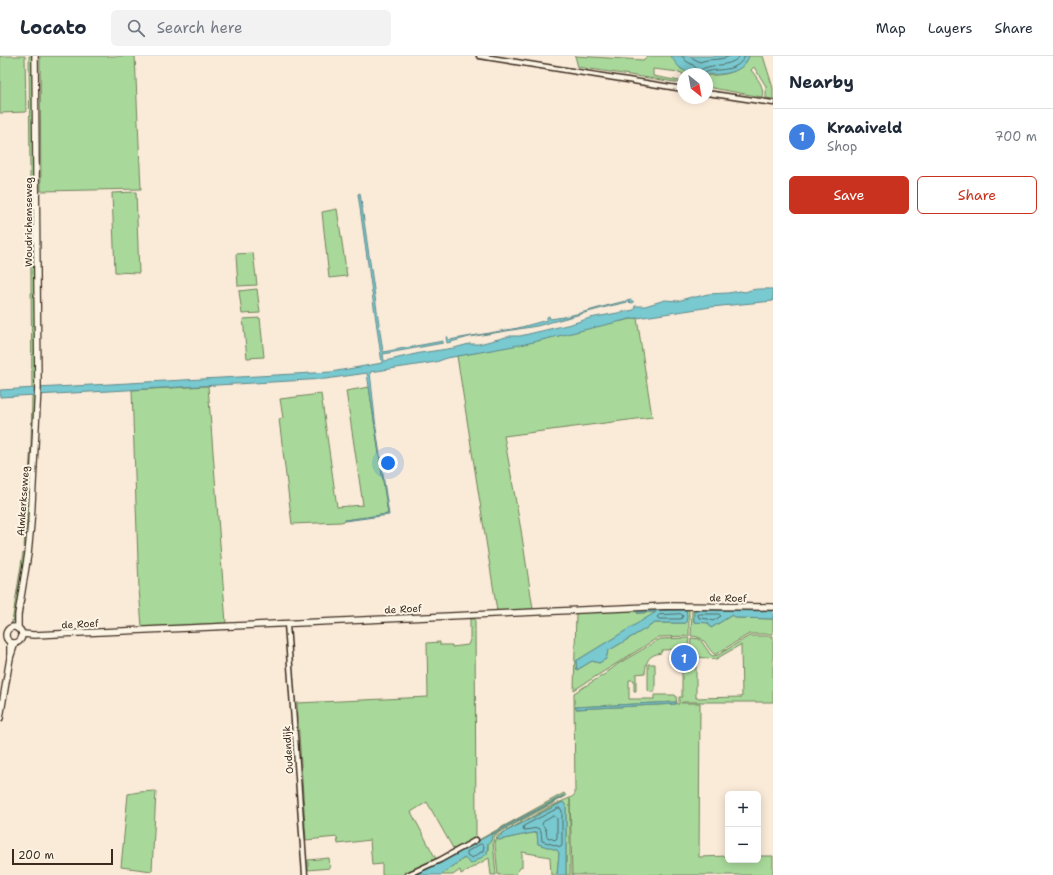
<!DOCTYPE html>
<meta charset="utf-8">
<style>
body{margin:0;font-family:"Shantell Sans",sans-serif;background:#f2f2f3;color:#1f2937}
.controls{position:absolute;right:12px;bottom:12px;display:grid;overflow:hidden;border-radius:6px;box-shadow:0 2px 10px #0003}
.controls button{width:36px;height:36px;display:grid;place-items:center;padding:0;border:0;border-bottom:1px solid #e0e1e3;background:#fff;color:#1f2937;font:20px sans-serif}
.compass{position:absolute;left:677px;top:12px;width:36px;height:36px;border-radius:50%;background:#fff;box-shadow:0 2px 10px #0003;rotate:149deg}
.scale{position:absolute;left:12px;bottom:10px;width:101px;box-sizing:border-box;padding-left:4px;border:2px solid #3b2a1e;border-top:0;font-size:11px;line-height:14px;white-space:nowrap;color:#3b2a1e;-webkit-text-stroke:3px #fcf5e5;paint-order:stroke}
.you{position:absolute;left:388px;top:407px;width:14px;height:14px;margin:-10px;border:3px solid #fff;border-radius:50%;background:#1a73e8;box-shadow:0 0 0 6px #1a73e833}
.badge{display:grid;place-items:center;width:26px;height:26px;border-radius:50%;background:#c8321e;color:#fff;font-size:13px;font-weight:700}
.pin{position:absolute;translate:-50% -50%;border:2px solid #fff;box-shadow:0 1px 4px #0006}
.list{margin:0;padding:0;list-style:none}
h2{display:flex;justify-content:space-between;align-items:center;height:52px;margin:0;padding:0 16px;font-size:17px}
h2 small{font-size:13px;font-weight:400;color:#747a83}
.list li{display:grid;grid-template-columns:26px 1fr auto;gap:12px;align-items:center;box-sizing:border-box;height:56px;padding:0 16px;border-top:1px solid #e0e1e3}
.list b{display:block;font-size:15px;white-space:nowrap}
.list p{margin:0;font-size:13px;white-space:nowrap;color:#747a83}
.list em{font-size:13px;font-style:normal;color:#747a83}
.actions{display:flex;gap:8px;padding:12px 16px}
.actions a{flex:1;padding:9px 0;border:1px solid #c8321e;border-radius:6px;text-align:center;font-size:14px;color:#c8321e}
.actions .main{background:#c8321e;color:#fff}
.icon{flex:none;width:22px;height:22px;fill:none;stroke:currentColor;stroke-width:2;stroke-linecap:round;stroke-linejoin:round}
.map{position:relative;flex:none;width:773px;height:819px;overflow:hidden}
header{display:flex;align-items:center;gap:24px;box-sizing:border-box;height:56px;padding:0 20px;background:#fff;border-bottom:1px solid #e0e1e3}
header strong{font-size:19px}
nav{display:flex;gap:22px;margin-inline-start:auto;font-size:14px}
.search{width:280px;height:36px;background:#f2f2f3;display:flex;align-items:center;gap:10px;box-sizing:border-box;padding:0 14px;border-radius:6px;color:#747a83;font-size:15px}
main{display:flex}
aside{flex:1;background:#fff}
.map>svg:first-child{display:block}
.green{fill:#a8d99a;stroke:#72825c;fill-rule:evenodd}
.water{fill:#78c9d0;stroke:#608989}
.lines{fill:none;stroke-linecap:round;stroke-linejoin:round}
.shore{stroke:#536a65;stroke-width:1}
.street-casing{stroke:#3b2a1e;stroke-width:7}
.secondary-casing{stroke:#3b2a1e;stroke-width:8}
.street{stroke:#fcf5e5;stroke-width:4}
.secondary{stroke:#fcf5e5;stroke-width:5.5}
.labels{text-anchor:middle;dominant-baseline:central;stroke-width:4;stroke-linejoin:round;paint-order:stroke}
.street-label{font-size:10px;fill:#3b2a1e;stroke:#fcf5e5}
</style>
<header>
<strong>Locato</strong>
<div class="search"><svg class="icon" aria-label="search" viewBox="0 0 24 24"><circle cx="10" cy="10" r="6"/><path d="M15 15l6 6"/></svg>Search here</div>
<nav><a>Map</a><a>Layers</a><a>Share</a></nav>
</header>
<main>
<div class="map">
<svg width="773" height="819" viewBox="0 0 773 819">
<rect width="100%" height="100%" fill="#faead8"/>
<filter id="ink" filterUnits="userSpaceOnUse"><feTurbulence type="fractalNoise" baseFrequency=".025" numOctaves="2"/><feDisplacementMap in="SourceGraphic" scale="8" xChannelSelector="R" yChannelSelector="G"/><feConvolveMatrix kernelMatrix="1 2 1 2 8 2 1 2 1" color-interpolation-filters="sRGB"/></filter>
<g filter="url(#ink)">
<g class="green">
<path d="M 0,0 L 25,0 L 26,56 L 0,57 Z"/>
<path d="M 29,0 L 34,0 L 36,332 L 32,332 Z"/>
<path d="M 40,0 L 135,0 L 141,133 L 41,135 Z"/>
<path d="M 575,0 L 643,4 L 648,0 L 671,0 L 681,13 L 695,18 L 683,18 L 683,20 L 682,17 L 679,16 L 653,13 L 653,20 L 680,25 L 681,25 L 681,27 L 578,11 Z"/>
<path d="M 749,0 L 763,0 L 773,32 L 773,43 L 766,42 L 766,30 L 754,11 L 751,14 C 757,22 765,31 762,41 L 707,31 L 707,19 C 722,20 743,17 749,0 Z"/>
<path d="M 136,136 L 139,217 L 115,216 L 112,137 Z"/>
<path d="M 337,153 L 347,220 L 329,222 L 322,156 Z"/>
<path d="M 253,197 L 257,229 L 238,230 L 236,198 Z"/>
<path d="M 257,233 L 260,257 L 242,258 L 239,235 Z"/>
<path d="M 260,262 L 264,301 L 247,302 L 243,263 Z"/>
<path d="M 637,262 L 652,361 L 504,380 L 521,474 L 533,553 L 497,555 L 457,300 L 537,285 L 606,268 Z"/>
<path d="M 208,330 L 226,567 L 142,571 L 139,533 L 132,334 Z"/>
<path d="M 369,331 L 388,458 L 345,464 L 345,465 L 341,466 L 292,468 L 279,363 L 283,362 L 280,343 L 321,338 L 337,451 L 363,449 L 346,335 Z"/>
<path d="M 36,339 L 27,491 L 24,492 L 31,389 L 32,340 Z"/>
<path d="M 23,497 L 26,499 L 22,525 L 13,566 L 7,573 L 5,577 L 8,593 L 7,587 L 4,583 L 4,576 L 12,566 Z"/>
<path d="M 686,552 L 689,555 L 689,580 L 659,581 L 574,634 L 576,557 ZM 686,554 L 686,567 L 655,567 L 608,595 L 606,603 L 599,607 L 592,605 L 577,614 L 576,605 L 657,556 L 637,557 Z"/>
<path d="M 694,552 L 773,553 L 773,555 L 694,554 L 694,566 L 707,566 L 711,572 L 732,559 L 737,562 L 773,563 L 773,578 L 749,578 L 716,598 L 714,598 C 704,589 707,581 691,580 L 692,555 Z"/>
<path d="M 470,563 L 475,563 L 476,782 L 454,794 L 427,746 L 411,756 L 436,803 L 403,819 L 382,819 L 382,808 L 372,809 L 370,784 L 338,788 L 337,781 L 306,784 L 297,647 L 428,641 L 427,587 L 440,586 L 440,589 L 452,589 L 452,591 L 468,589 L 470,584 Z"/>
<path d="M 749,580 L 773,580 L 773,646 L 682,646 L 681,647 L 700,647 L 699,801 L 728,800 L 728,804 L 758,804 L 758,800 L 773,800 L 773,819 L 572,819 L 570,743 L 570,819 L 566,819 L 566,751 L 564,747 L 560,747 L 503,777 L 497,783 L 499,784 L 537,776 L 538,788 L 557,794 L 559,797 L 557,819 L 551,819 L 550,801 L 522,796 L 522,811 L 520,812 L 515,819 L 498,819 L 495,788 L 497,780 L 551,750 L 572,741 L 575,738 L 574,637 L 605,618 L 618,608 L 660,583 L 689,582 L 688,591 L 685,596 L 684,596 L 684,593 L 662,594 L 661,597 C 648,599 646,605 645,617 L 636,618 L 636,635 L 634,635 L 634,624 L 629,624 L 629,643 L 654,643 L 654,639 L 675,639 L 676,640 L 677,648 L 679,648 L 679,641 L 682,641 L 682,608 L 690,608 L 694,603 L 690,597 L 691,582 L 700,583 L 710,598 L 713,600 L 718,599 ZM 740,589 L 741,589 L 742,641 L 696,642 L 696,601 L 716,603 ZM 676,646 L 676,648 L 576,653 L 575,651 Z"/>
<path d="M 648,608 L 655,608 L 655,634 L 654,634 L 654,636 L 650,636 L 648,634 Z"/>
<path d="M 156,735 L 152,815 L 121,811 L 128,738 L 139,736 Z"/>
<path d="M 564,737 L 566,740 L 495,779 L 493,786 L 496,819 L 491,819 L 489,802 L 461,818 L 460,814 L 453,819 L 441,819 L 463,803 L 488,795 L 488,787 L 492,779 L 564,740 L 522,761 L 461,795 L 415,819 Z"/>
<path d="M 329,802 L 330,812 L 308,814 L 308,804 Z"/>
</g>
<g class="water">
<path d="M 671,0 L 749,0 C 743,19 719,19 704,18 C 697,17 690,18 683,14 C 678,11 674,5 671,0 Z"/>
<path d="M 360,137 L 383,296 L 443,285 L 443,287 L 383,298 L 384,305 L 385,305 L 420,297 L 454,292 L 469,288 L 479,288 L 510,280 L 520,280 L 571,268 L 590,262 L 634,254 L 635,250 L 645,250 L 665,244 L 678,245 L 691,241 L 696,241 L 708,238 L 728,237 L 740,235 L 745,236 C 754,232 763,233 773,233 L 773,245 L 711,251 L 630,263 L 525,288 L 447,302 L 436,306 L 370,316 L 376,372 L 389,459 L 345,465 L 345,464 L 388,458 L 367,317 L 326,323 L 0,341 L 0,334 L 331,316 L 382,307 L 358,138 Z"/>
<path d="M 631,244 L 634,246 L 633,247 L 628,246 L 610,250 L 537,270 L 469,281 L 447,287 L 446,281 L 447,280 L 449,284 L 518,272 L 547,264 L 547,261 L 549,260 L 550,263 C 577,260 604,249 631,244 Z"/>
<path d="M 686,554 L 687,559 L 686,567 L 655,567 L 608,595 L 606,603 L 599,607 L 592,605 L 577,614 L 576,605 L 656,556 L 637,557 L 637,555 Z"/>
<path d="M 694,554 L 773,555 L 773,563 L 737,562 L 732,559 L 711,572 L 708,567 L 694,566 Z"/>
<path d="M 676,646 L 676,648 L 576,653 L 575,651 Z"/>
<path d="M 564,739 L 564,740 L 492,779 L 491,785 L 488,787 L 487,798 L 471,808 L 464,802 L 441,819 L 415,819 Z"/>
<path d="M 563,746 L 564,747 L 566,751 L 566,819 L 557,819 L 559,797 L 557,794 L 538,788 L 537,776 L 499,784 L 497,783 L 503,777 Z"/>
</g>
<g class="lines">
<g class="shore">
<path d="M 682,0 L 686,5 L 693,9 L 699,15 C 711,6 729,13 740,0"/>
<path d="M 689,0 L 700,6 C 710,2 720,5 730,0"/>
<path d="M 703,18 C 711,10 736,20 745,0"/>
<path d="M 681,558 L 683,560 L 681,563 L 659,563 L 657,561 L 659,559 Z"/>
<path d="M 700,558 L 719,558 L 721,560 L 713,565 L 708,563 L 699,562 L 698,559 Z"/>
<path d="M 559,752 L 562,754 L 562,789 L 561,791 L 542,785 L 541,776 L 538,772 L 525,774 L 523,773 L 524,770 Z"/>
<path d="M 554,760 L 557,762 L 557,782 L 555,784 L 547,781 L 546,774 L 542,768 L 543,766 Z"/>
<path d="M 481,788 L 484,790 L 483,795 L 472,802 L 467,799 L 467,796 Z"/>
</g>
<g class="street-casing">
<g id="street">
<path d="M 479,0 L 683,33"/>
<path d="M 707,37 L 773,47"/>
<path d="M 287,568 L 305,819"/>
<path d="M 407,819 L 440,804 L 476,784"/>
</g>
</g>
<g class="secondary-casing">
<g id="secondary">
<circle cx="14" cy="579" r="8"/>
<path d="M 18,573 L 18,559 L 28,498 L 31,467 L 38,331 L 35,0"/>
<path d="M 22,578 L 34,579 L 670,550 L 773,551"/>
<path d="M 10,586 L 10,602 L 15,587"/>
<path d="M 0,662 L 10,602"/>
</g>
</g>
<use href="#street" class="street"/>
<use href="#secondary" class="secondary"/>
</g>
</g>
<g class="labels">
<g class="street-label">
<text transform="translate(28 166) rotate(-90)">Woudrichemseweg</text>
<text transform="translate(23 445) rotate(-86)">Almkerkseweg</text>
<text transform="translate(728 542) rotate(1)">de Roef</text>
<text transform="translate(403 553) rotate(-3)">de Roef</text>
<text transform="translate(80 568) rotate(-3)">de Roef</text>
<text transform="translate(288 694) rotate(-94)">Oudendijk</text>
</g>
</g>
</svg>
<div class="controls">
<button>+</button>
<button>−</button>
</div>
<svg class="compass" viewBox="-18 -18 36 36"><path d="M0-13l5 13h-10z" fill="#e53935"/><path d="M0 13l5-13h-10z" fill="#747a83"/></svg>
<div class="scale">200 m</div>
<div class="you"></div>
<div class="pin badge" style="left:684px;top:602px;background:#3f7fe0">1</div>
</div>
<aside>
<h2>Nearby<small></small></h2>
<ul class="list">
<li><span class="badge" style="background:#3f7fe0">1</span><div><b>Kraaiveld</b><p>Shop</p></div><em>700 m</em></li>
</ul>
<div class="actions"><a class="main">Save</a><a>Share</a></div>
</aside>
</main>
